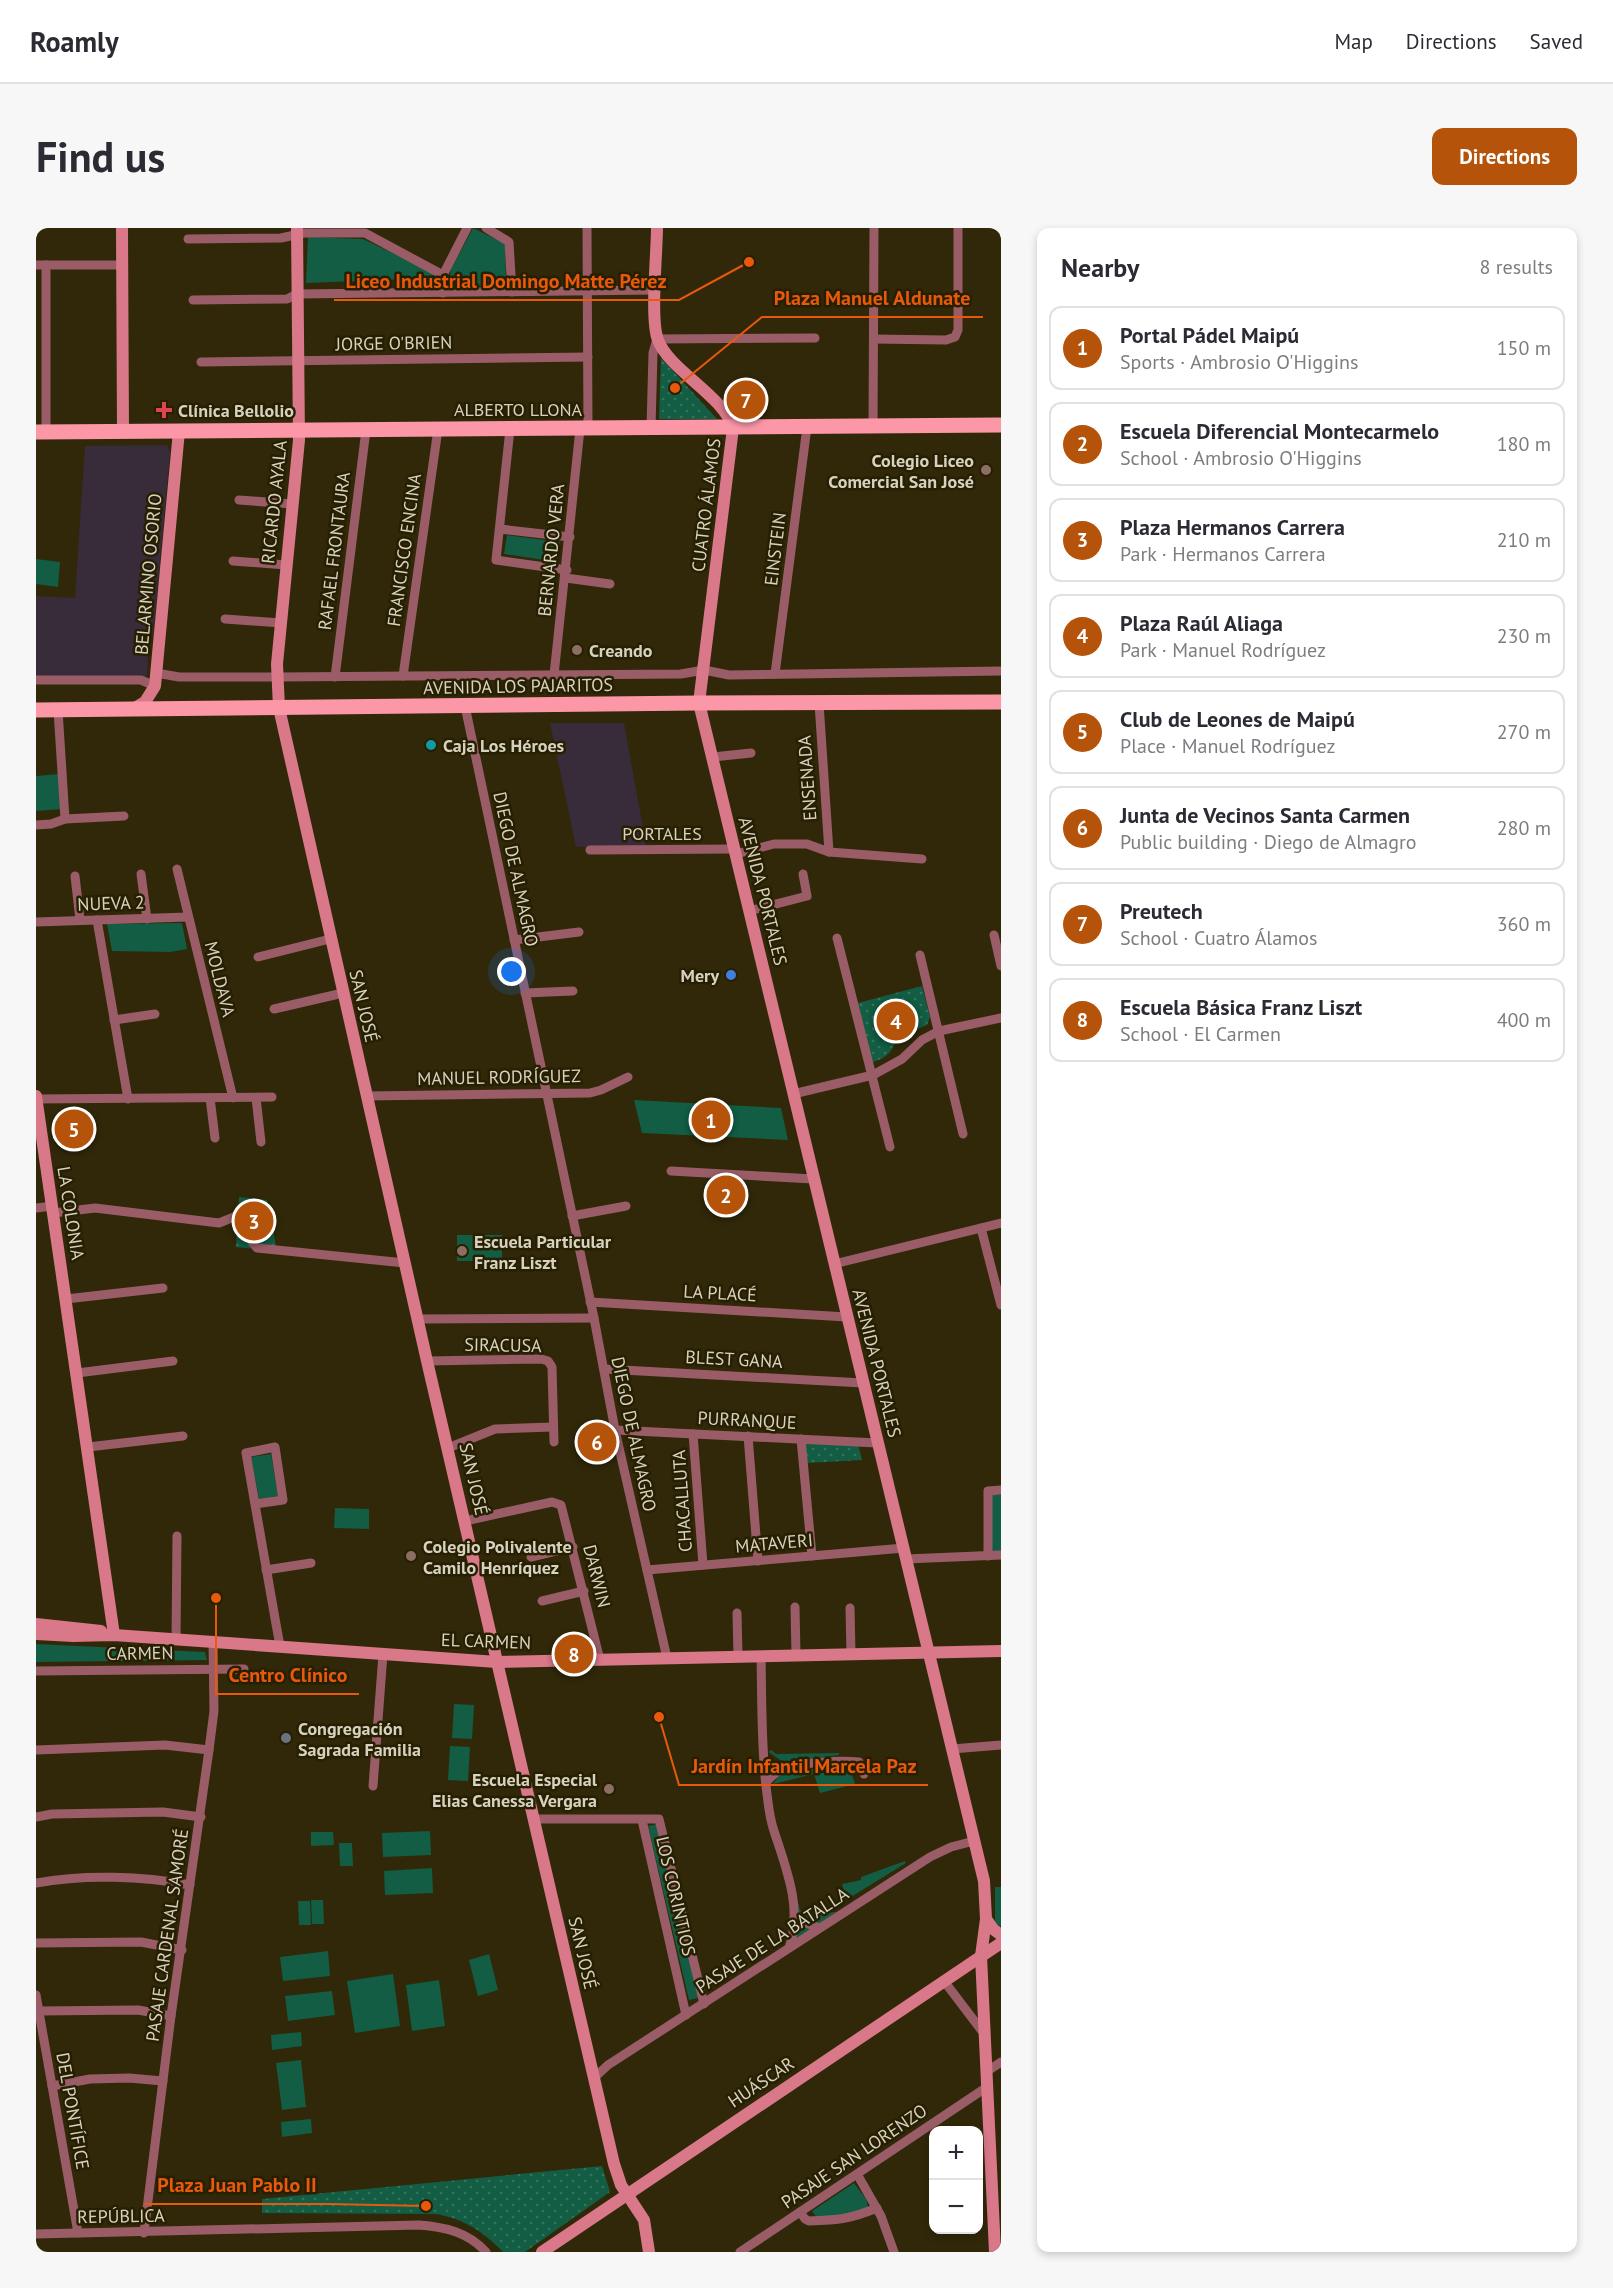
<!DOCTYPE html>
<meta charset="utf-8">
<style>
body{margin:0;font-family:"PT Sans",sans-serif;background:#f7f7f7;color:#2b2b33}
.controls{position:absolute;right:18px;bottom:18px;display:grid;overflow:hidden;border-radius:12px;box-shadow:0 3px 9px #0003}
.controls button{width:54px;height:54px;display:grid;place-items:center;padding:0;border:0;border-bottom:2px solid #e1e1e2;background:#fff;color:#2b2b33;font:30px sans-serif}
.you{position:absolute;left:476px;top:744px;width:21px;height:21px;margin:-15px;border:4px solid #fff;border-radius:50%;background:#1a73e8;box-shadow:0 0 0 9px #1a73e833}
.badge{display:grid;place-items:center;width:39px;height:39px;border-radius:50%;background:#b45309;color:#fff;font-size:20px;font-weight:700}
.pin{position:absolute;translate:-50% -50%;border:3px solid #fff;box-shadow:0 2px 6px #0006}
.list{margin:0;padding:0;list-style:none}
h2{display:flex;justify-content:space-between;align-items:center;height:78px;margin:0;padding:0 24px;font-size:26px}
h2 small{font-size:20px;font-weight:400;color:#7c7c81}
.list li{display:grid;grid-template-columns:39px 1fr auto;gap:18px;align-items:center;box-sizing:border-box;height:84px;margin:0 12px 12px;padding:0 12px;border:2px solid #e1e1e2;border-radius:12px}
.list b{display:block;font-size:22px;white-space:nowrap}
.list p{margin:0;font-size:20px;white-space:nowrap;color:#7c7c81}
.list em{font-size:20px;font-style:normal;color:#7c7c81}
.map{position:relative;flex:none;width:965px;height:2024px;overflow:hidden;border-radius:12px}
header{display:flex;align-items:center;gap:36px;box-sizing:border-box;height:84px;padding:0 30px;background:#fff;border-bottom:2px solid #e1e1e2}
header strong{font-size:28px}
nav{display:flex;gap:33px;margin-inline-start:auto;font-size:21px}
.intro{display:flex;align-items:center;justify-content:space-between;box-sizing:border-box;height:144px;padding:0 36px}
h1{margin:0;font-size:42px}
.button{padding:15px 27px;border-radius:12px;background:#b45309;color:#fff;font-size:21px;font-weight:700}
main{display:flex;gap:36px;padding:0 36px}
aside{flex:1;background:#fff;border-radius:12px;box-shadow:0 3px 9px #0003}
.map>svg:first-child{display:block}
.commercial{fill:#382c3a}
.green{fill:#125d43}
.park{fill:url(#park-dots)}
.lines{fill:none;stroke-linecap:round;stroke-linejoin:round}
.street{stroke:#9a5d67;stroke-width:9}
.secondary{stroke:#d97889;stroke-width:12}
.primary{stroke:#fc97a8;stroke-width:15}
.health-dot{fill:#e0444e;stroke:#271f01;stroke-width:2}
.education-dot{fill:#8d6e63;stroke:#271f01;stroke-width:2}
.culture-dot{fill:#0f9aa8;stroke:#271f01;stroke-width:2}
.shop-dot{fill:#3f7fe0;stroke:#271f01;stroke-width:2}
.worship-dot{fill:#6b7280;stroke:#271f01;stroke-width:2}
.labels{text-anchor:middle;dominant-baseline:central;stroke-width:5;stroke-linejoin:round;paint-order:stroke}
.street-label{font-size:18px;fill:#d7d2c0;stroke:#271f01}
.poi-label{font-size:18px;font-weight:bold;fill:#d7d2c0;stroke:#271f01;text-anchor:start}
.leader{fill:none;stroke:#e8590c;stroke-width:2}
.callout-dot{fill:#e8590c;stroke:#271f01;stroke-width:2}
.callout-label{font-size:20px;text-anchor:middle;font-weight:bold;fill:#e8590c;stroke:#271f01;stroke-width:5;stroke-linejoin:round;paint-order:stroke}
</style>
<header>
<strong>Roamly</strong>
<nav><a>Map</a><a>Directions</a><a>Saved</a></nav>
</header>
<div class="intro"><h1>Find us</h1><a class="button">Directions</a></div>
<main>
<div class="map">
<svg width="965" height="2024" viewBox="0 0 965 2024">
<defs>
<pattern id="park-dots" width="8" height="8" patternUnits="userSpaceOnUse" patternTransform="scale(1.5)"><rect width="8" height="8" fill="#125d43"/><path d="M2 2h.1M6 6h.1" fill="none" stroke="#34735c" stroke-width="1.8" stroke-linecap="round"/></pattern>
</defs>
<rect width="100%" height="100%" fill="#312809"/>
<g class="commercial">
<path d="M 131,217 L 134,225 L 117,407 L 113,407 L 111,448 L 0,449 L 0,368 L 39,370 L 49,218 Z"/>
<path d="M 514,495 L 588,495 L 610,617 L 540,619 Z"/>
</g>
<g class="green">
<path d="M 437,0 L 466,14 L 469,17 L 470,53 L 466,58 L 415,58 L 413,54 L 415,41 Z"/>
<path d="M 272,9 L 327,11 L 397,44 L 397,50 L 270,55 Z"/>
<path d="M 471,307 L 524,314 L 521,334 L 468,326 Z"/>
<path d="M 0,331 L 24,334 L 22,359 L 0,356 Z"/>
<path d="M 23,546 L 26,581 L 0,583 L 0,548 Z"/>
<path d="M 146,695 L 151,721 L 134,724 L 76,723 L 71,696 Z"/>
<path d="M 598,872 L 745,880 L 752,912 L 606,905 Z"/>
<rect x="421" y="1007" width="45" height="26"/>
<path d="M 235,1226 L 242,1268 L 223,1271 L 215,1229 Z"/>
<path d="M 955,1267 L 965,1267 L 965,1323 L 956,1324 Z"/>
<path d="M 299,1280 L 333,1281 L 333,1301 L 298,1300 Z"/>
<path d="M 0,1416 L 169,1424 L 171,1432 L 0,1434 Z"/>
<path d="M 418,1476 L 438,1477 L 436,1511 L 416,1510 Z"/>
<path d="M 414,1518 L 434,1519 L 432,1553 L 412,1552 Z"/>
<path d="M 735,1522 L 740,1526 L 803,1525 L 803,1527 L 747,1534 L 733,1524 Z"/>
<path d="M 813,1538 L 819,1556 L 784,1565 L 778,1546 L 737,1556 L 743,1548 L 752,1544 Z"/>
<path d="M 622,1596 L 662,1770 L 653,1772 L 612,1598 Z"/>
<path d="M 394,1603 L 395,1627 L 347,1629 L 346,1605 Z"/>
<path d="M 275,1604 L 297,1604 L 298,1617 L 275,1618 Z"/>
<path d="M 303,1615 L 316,1615 L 317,1638 L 304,1638 Z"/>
<path d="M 869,1633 L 870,1635 L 810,1672 L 806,1656 L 825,1652 L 825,1649 Z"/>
<path d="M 396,1640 L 397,1665 L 349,1667 L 348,1643 Z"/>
<path d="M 959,1659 L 965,1659 L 965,1698 L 959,1696 Z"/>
<path d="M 759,1664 L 764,1682 L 769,1685 L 800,1684 L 758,1715 Z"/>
<path d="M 275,1672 L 287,1672 L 288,1696 L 276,1696 Z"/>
<path d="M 262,1673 L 274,1673 L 275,1697 L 263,1697 Z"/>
<path d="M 292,1723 L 294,1748 L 247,1753 L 244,1729 Z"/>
<path d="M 453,1726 L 462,1762 L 442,1768 L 433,1732 Z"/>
<path d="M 357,1746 L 364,1798 L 319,1805 L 311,1753 Z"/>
<path d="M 403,1752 L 409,1798 L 376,1803 L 370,1757 Z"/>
<path d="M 296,1763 L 299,1787 L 252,1793 L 249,1768 Z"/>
<path d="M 265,1804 L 266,1818 L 236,1822 L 235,1807 Z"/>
<path d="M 265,1832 L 270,1879 L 246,1882 L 240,1835 Z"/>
<path d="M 275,1891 L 276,1905 L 246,1909 L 245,1894 Z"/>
<path d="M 818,1955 L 830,1971 L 833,1981 L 783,1993 L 776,1983 Z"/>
</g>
<g class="park">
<path d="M 625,130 L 681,191 L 623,191 Z"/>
<path d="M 886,758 L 894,789 L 891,797 L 861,809 C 857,823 851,830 837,834 L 822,775 Z"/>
<path d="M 203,969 L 231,972 L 241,1023 L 200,1019 Z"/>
<path d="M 767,1215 L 822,1216 L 826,1232 L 770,1235 Z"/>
<path d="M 566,1938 L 574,1964 L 489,2024 L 467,2024 C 448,2004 427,1990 399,1986 L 226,1985 L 226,1971 Z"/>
</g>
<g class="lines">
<g class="street">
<path d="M 450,0 L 473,14 L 476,64"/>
<path d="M 551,0 L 552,201"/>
<path d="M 152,11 L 245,10 L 268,5 L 329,5 L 407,47 L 407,65"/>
<path d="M 0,37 L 87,37"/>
<path d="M 10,37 L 10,204"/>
<path d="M 407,47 L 431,0"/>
<path d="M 157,72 L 251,71 L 261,66 L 619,62"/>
<path d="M 838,111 L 910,112 L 919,109 L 922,102 L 922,0"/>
<path d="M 165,134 L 552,129"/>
<path d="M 837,199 L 838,0"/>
<path d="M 615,200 L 617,125 L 621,111 L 779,110"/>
<path d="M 474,201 L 460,332 L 531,342"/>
<path d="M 203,272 L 256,276"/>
<path d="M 464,301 L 534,309"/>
<path d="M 197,333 L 250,337"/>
<path d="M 530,350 L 574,356"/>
<path d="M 189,391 L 245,395"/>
<path d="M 120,445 L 143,449 L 241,449 L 645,446 L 668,442 L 693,447 L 965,443"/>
<path d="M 739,446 L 771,199"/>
<path d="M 518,447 L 544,201"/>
<path d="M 367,448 L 402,201"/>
<path d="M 299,449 L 330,202"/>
<path d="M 0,452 L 105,452 L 119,458"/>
<path d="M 783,475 L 793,624"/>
<path d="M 429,478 L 558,1090 L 579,1202 L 631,1430"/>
<path d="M 22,482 L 29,591"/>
<path d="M 677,529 L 715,525"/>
<path d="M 0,597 L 15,596 L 29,591 L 88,588"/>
<path d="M 554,622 L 698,621"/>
<path d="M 700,626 L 738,616 L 771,616 L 793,624 L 886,631"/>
<path d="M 141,641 L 197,870"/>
<path d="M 105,646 L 111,691"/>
<path d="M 39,648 L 44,692"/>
<path d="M 713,683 L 771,668 L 767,646"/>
<path d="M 61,692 L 92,871"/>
<path d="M 0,694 L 152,689"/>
<path d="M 958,707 L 965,738"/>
<path d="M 801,710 L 854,919"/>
<path d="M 478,712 L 543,704"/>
<path d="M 884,727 L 927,906"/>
<path d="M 222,729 L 294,711"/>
<path d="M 489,765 L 537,763"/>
<path d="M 238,781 L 307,765"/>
<path d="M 78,792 L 119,786"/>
<path d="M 757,866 L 837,847 L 866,831 L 886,812 L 903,803 L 965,790"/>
<path d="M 331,868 L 554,865 L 565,862 L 592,849"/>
<path d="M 174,870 L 179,910"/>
<path d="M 220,870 L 225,914"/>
<path d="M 0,871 L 236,869"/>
<path d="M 635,943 L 777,951"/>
<path d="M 0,980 L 16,978"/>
<path d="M 17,985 L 59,980 L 183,995 L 203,987 C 214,994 211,1011 221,1020 L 369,1035"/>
<path d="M 536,988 L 590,978"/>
<path d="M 945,1000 L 965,1077"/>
<path d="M 798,1036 L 965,995"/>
<path d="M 30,1071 L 127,1060"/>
<path d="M 554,1074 L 811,1089"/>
<path d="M 382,1091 L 558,1090"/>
<path d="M 391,1133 L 505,1131 L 512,1133 L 516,1139 L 518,1214"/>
<path d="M 568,1141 L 827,1155"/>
<path d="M 41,1145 L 137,1133"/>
<path d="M 579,1202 L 841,1215"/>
<path d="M 657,1206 L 667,1337"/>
<path d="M 712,1208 L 722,1333"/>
<path d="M 765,1211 L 776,1328"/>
<path d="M 52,1219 L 147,1208"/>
<path d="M 412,1220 L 459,1201 L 517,1199"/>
<path d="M 219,1276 L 247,1272 L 239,1219 L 210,1225 L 240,1396 L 244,1418"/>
<path d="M 429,1293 L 516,1274 L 525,1277 L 564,1432"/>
<path d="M 952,1328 L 952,1263 L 965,1262"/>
<path d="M 495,1329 L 537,1319"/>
<path d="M 870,1331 L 965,1327"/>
<path d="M 230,1342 L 275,1335"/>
<path d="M 611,1342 L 868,1320"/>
<path d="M 506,1373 L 548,1363"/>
<path d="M 759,1379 L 760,1427"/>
<path d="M 814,1380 L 815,1426"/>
<path d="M 701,1385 L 702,1428"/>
<path d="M 140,1411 L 141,1308"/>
<path d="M 725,1428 C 726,1471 725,1515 730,1558 C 732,1573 733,1589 738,1603 C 750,1640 767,1681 753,1720"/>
<path d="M 0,1443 L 208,1441"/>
<path d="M 916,1521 L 965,1517"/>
<path d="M 0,1522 L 129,1517 L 173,1522"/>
<path d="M 730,1554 C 733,1551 737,1547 741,1544 C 758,1534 804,1532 823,1534 L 828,1546"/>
<path d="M 337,1558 L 347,1426"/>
<path d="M 0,1589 L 16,1586 L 127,1584 L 165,1589"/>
<path d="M 497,1591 L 623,1591 L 668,1776"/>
<path d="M 606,1592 L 650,1787"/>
<path d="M 0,1655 C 48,1646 107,1648 154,1657"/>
<path d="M 758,1690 L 783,1700"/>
<path d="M 0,1715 L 105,1714 L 146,1722"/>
<path d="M 908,1753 L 949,1807"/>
<path d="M 0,1767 L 42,2005"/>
<path d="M 3,1783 L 102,1782 L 135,1788"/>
<path d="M 950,1844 L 965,1834"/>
<path d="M 558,1850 L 572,1837 L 894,1629 L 915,1619 L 938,1613"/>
<path d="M 16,1858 L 54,1851 L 93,1850 L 127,1853"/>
<path d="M 821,1946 L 845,1988 L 858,2024"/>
<path d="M 764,1984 L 769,1991 L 773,1993 C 803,1992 814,1991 841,1980"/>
<path d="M 108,2005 L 135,1788 L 173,1522 L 178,1483 L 177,1414"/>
<path d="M 0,2006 L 383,1997 C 409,1999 432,2004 450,2024"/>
<path d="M 704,2024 L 951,1859"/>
</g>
<g class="secondary">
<path d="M 86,0 L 87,204"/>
<path d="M 261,0 L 263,212 L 241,436 L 243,480 L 391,1133 L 578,1936 L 585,1957 L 608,1992 L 613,2024"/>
<path d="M 621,0 C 621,25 614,92 622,112 C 633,142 688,168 697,200 L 663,475 L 948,1653 L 950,1691 L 945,1728 L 959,2024"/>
<path d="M 97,481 L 109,474 L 119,458 L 143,203"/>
<path d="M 0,868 L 78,1407"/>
<path d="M 0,1396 L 65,1403"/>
<path d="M 0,1406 L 37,1408 L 78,1407 L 461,1434 L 965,1423"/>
<path d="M 950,1691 L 957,1701 L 965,1707"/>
<path d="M 506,2024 L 965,1715"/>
</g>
<g class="primary">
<path d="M 0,204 L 965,197"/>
<path d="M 0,482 L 663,475 L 965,474"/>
</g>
</g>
<path class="health-dot" d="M125 173h6v6h6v6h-6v6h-6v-6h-6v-6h6z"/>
<g class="education-dot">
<circle cx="950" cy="242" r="6"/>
<circle cx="541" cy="422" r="6"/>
<circle cx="426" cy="1023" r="6"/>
<circle cx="375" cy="1328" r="6"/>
<circle cx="573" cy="1561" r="6"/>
</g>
<circle class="culture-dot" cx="395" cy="517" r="6"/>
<circle class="shop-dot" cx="695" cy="747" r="6"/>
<circle class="worship-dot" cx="250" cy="1510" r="6"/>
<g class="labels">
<g class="street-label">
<text transform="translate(358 115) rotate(-1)">JORGE O'BRIEN</text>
<text x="482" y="181">ALBERTO LLONA</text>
<text transform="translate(238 274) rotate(-84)">RICARDO AYALA</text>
<text transform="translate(670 277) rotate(-83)">CUATRO ÁLAMOS</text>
<text transform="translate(739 321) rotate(-83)">EINSTEIN</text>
<text transform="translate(368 322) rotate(-82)">FRANCISCO ENCINA</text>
<text transform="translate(515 322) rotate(-84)">BERNARDO VERA</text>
<text transform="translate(298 323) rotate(-83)">RAFAEL FRONTAURA</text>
<text transform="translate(112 346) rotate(-85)">BELARMINO OSORIO</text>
<text transform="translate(482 458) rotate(-1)">AVENIDA LOS PAJARITOS</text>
<text transform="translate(771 550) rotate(-94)">ENSENADA</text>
<text x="626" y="605">PORTALES</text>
<text transform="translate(480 641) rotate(78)">DIEGO DE ALMAGRO</text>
<text transform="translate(727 663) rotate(76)">AVENIDA PORTALES</text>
<text transform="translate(75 675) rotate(-2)">NUEVA 2</text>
<text transform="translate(184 751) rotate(76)">MOLDAVA</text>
<text transform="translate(328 778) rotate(77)">SAN JOSÉ</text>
<text transform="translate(463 849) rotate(-1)">MANUEL RODRÍGUEZ</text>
<text transform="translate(35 985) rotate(81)">LA COLONIA</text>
<text transform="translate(684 1065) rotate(3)">LA PLACÉ</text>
<text transform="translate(467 1117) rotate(1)">SIRACUSA</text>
<text transform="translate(698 1131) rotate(3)">BLEST GANA</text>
<text transform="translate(841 1135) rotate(76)">AVENIDA PORTALES</text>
<text transform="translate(711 1192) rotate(3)">PURRANQUE</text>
<text transform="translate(598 1206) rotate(78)">DIEGO DE ALMAGRO</text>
<text transform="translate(438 1251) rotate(77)">SAN JOSÉ</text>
<text transform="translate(646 1273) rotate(-94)">CHACALLUTA</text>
<text transform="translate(738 1315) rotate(-5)">MATAVERI</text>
<text transform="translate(561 1348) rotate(76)">DARWIN</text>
<text transform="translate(450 1413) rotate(2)">EL CARMEN</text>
<text transform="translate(104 1425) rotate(-1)">CARMEN</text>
<text transform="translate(640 1668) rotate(77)">LOS CORINTIOS</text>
<text transform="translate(131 1707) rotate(-82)">PASAJE CARDENAL SAMORÉ</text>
<text transform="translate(736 1712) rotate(-33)">PASAJE DE LA BATALLA</text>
<text transform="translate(547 1725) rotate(77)">SAN JOSÉ</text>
<text transform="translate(725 1854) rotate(-34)">HUÁSCAR</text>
<text transform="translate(37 1883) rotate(80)">DEL PONTÍFICE</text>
<text transform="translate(818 1928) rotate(-34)">PASAJE SAN LORENZO</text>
<text transform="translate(85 1988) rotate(-1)">REPÚBLICA</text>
</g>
<g class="poi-label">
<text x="142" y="182">Clínica Bellolio</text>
<text x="938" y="232" text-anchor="end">Colegio Liceo<tspan x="938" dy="21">Comercial San José</tspan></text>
<text x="553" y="422">Creando</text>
<text x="407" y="517">Caja Los Héroes</text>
<text x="683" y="747" text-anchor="end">Mery</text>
<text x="438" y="1013">Escuela Particular<tspan x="438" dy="21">Franz Liszt</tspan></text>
<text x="387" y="1318">Colegio Polivalente<tspan x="387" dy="21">Camilo Henríquez</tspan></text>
<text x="262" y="1500">Congregación<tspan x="262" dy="21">Sagrada Familia</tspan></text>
<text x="561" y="1551" text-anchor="end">Escuela Especial<tspan x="561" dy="21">Elias Canessa Vergara</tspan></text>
</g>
</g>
<path class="leader" d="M713 34L643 72H298M639 160L726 89H947M180 1370L180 1466H323M623 1489L643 1557H892M390 1978L293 1976H109"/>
<g class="callout-dot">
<circle cx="713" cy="34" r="6"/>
<circle cx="639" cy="160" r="6"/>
<circle cx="180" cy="1370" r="6"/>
<circle cx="623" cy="1489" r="6"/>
<circle cx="390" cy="1978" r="6"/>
</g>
<g class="callout-label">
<text x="470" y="60">Liceo Industrial Domingo Matte Pérez</text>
<text x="836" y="77">Plaza Manuel Aldunate</text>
<text x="252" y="1454">Centro Clínico</text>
<text x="768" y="1545">Jardín Infantil Marcela Paz</text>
<text x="201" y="1964">Plaza Juan Pablo II</text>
</g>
</svg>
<div class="controls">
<button>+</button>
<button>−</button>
</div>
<div class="you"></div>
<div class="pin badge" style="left:675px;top:892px">1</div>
<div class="pin badge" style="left:690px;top:967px">2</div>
<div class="pin badge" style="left:218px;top:993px">3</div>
<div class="pin badge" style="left:860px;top:793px">4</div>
<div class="pin badge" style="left:38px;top:901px">5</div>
<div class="pin badge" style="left:561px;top:1214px">6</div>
<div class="pin badge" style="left:710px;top:172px">7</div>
<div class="pin badge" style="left:538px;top:1426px">8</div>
</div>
<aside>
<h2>Nearby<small>8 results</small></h2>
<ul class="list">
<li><span class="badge">1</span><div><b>Portal Pádel Maipú</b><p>Sports · Ambrosio O'Higgins</p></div><em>150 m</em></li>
<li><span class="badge">2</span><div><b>Escuela Diferencial Montecarmelo</b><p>School · Ambrosio O'Higgins</p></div><em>180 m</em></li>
<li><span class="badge">3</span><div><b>Plaza Hermanos Carrera</b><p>Park · Hermanos Carrera</p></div><em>210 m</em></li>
<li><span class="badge">4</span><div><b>Plaza Raúl Aliaga</b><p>Park · Manuel Rodríguez</p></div><em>230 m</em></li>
<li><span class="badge">5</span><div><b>Club de Leones de Maipú</b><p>Place · Manuel Rodríguez</p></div><em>270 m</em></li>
<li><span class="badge">6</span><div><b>Junta de Vecinos Santa Carmen</b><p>Public building · Diego de Almagro</p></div><em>280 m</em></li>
<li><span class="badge">7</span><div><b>Preutech</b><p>School · Cuatro Álamos</p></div><em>360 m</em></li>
<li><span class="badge">8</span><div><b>Escuela Básica Franz Liszt</b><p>School · El Carmen</p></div><em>400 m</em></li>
</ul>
</aside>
</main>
